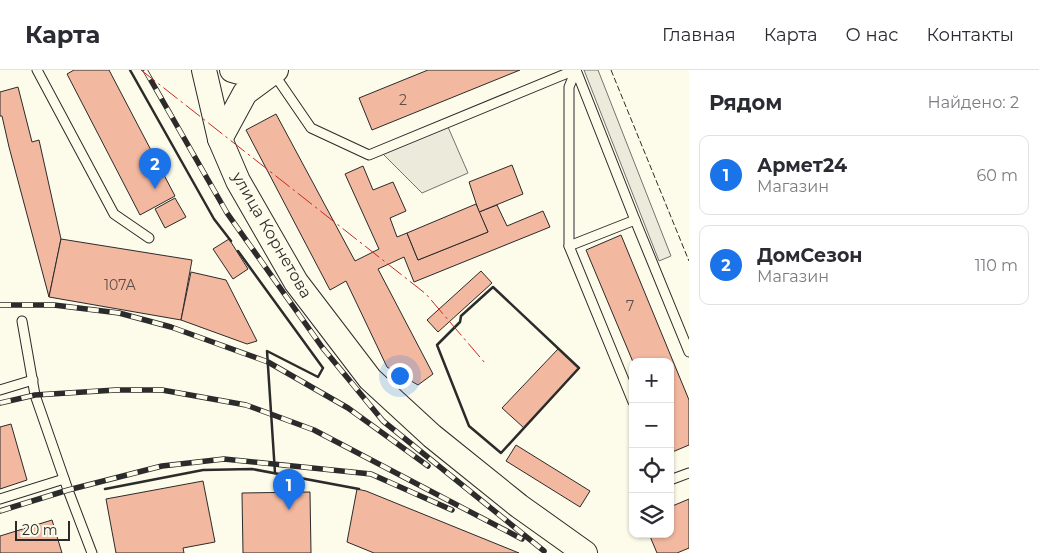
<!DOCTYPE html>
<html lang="ru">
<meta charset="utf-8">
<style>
body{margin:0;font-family:Montserrat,sans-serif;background:#f7f7f7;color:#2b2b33}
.controls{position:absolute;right:15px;bottom:15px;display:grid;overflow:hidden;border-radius:10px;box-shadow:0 1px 4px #0004}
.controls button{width:45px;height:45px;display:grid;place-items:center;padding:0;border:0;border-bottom:1px solid #e1e1e2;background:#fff;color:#2b2b33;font:25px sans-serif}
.scale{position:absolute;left:15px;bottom:12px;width:55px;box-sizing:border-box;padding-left:5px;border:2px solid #2b2b2b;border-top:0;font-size:14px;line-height:18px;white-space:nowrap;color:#2b2b2b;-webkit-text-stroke:4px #fdfbea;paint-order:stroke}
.you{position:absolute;left:399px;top:305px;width:18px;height:18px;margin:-12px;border:4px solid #fff;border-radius:50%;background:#1a73e8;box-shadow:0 0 0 8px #1a73e833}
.badge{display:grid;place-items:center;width:32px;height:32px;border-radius:50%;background:#1a73e8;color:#fff;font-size:16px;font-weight:700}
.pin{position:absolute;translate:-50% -41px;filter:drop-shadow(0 1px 2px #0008)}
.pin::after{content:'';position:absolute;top:26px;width:18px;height:15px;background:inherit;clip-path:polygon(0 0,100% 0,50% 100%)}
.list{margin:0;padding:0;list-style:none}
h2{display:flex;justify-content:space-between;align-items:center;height:65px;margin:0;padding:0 20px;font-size:21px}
h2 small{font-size:16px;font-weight:400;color:#7c7c81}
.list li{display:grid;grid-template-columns:32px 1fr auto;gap:15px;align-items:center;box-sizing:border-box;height:80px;margin:0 10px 10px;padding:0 10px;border:1px solid #e1e1e2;border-radius:10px}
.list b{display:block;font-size:19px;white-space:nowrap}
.list p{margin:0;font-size:16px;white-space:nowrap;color:#7c7c81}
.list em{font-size:16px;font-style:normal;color:#7c7c81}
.icon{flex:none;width:28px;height:28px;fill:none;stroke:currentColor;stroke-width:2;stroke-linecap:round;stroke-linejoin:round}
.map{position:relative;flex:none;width:689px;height:483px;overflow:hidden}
header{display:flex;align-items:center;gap:30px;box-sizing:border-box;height:70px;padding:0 25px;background:#fff;border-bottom:1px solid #e1e1e2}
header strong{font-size:24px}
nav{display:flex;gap:28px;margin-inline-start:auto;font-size:18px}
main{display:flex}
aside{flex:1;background:#fff}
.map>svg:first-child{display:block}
.parking{fill:#eceadb;stroke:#74746e}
.building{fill:#f2b8a0;stroke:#2b2b2b}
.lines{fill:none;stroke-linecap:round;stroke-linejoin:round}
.lane-casing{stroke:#2b2b2b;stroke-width:11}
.secondary-casing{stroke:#2b2b2b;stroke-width:26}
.lane{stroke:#fdfbea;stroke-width:9}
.secondary{stroke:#fdfbea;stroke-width:24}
.rail-casing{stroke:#2b2b2b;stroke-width:5.5}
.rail{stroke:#fdfbea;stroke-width:4;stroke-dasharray:11;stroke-linecap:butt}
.fence{stroke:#2b2b2b;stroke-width:1;stroke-dasharray:6 2.5;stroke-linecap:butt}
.wall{stroke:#2b2b2b;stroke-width:2.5}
.power{stroke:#c62828;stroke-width:1;stroke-dasharray:18 4 2.5 4;stroke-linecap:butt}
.labels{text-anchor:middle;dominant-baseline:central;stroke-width:4;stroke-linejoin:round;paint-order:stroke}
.number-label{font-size:14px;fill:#5d4e48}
.street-label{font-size:16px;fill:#2b2b2b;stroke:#fdfbea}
</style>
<header>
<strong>Карта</strong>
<nav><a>Главная</a><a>Карта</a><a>О нас</a><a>Контакты</a></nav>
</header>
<main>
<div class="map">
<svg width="689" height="483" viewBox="0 0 689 483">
<rect width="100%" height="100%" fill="#fdfbea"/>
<g class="parking">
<path d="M 584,0 L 598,0 L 671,186 L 659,191 Z"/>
<path d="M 448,57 L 468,103 L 422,123 L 383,84 Z"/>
</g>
<g class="building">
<path d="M 74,0 L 109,0 L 175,126 L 140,145 L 67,4 Z"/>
<path d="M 428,0 L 520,0 L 372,60 L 359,28 Z"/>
<path d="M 18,17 L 32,72 L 39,70 L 61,169 L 49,227 L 9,77 L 2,46 L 0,46 L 0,22 Z"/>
<path d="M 276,44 L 355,191 L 379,179 L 345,104 L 363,96 L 373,120 L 393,112 L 406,141 L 390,148 L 397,167 L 407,163 L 418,190 L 488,162 L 479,142 L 497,135 L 507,156 L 543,141 L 550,157 L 414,212 L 404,187 L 378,199 L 433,304 L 418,315 L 387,297 L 346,211 L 330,220 L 246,60 Z"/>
<path d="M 512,95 L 523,124 L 479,142 L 469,112 Z"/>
<path d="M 175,128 L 186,147 L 165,158 L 155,139 Z"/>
<path d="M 476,134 L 488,162 L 418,190 L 407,163 Z"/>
<path d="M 621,165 L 689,330 L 689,375 L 670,383 L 670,292 L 633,292 L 586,180 Z"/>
<path d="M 61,169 L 192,190 L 181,250 L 49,227 Z"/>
<path d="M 229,169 L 248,199 L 233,209 L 213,179 Z"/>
<path d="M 481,201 L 492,213 L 438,262 L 427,250 Z"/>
<path d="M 191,202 L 226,210 L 257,271 L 247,274 L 181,250 Z"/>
<path d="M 558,279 L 579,298 L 524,358 L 502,338 Z"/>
<path d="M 11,354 L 27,410 L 0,419 L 0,357 Z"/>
<path d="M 516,375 L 590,421 L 580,437 L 506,391 Z"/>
<path d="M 203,411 L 215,472 L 183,478 L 184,483 L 116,483 L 106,429 Z"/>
<path d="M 357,419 L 366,421 L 519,483 L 374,483 L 347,472 Z"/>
<path d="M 310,422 L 311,483 L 243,483 L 242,423 Z"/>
<path d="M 689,429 L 689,478 L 677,483 L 657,483 L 649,464 L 670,464 L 670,437 Z"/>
<path d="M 52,450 L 62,483 L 0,483 L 0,466 Z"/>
</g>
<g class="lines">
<g class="lane-casing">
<g id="lane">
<path d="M 37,0 L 114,144 L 149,168"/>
<path d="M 576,0 L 569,17 L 569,176 L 633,332"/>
<path d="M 576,0 L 635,150"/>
<path d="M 274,4 L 311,58 L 369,85 L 575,0"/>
<path d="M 569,176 L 635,150 L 689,282"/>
<path d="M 22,251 L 35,325 L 68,420 L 92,483"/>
<path d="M 0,320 L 33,310"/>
<path d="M 670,410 L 689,403"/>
<path d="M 0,429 L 64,409"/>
</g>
</g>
<g class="secondary-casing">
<g id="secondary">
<path d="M 204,0 L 220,69 L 238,111 L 296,212 L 370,309 L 432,366 L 519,436 L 585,483"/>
<path d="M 232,0 L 239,2 L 273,1"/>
<path d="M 220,69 L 245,23 L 276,0"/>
</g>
</g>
<use href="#lane" class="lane"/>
<use href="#secondary" class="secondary"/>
<g class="rail-casing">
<g id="rail">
<path d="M 145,0 L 227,143 L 322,277 L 383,351 L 544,481"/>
<path d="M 0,235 L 54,235 L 119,243 L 171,257 L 268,292 L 348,338 L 428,396"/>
<path d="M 0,333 L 35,325 L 116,320 L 162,320 L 246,335 L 314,360 L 522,469"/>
<path d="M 0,441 L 68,420 L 162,396 L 224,389 L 371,404 L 452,440"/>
</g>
</g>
<use href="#rail" class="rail"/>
<path class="fence" d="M 611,0 L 689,191"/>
<g class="wall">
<path d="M 130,0 L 214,149 L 231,171"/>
<path d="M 238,181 L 323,298 L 318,307 L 267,281 L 275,403"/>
<path d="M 493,217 L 579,298 L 501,383 L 469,356 L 437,275 L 460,252 L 461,246 Z"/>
<path d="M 105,419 L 203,400 L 252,399 L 359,419"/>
</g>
<path class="power" d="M 141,0 L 426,224 L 485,293"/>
</g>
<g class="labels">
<g class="number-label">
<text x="403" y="30">2</text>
<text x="120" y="215">107А</text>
<text x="630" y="236">7</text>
</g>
<g class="street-label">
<text transform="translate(272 165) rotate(60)">улица Корнетова</text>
</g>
</g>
</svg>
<div class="controls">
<button>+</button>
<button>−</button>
<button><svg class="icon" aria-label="locate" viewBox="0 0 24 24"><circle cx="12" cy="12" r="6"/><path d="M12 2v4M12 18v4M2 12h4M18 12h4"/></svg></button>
<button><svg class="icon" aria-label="layers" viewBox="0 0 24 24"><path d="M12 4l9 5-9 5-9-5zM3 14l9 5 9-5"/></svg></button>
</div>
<div class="scale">20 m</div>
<div class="you"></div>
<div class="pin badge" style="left:289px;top:440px">1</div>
<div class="pin badge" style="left:155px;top:119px">2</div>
</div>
<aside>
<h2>Рядом<small>Найдено: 2</small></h2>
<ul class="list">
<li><span class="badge">1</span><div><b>Армет24</b><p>Магазин</p></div><em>60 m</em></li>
<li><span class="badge">2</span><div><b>ДомСезон</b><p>Магазин</p></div><em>110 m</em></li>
</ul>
</aside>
</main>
